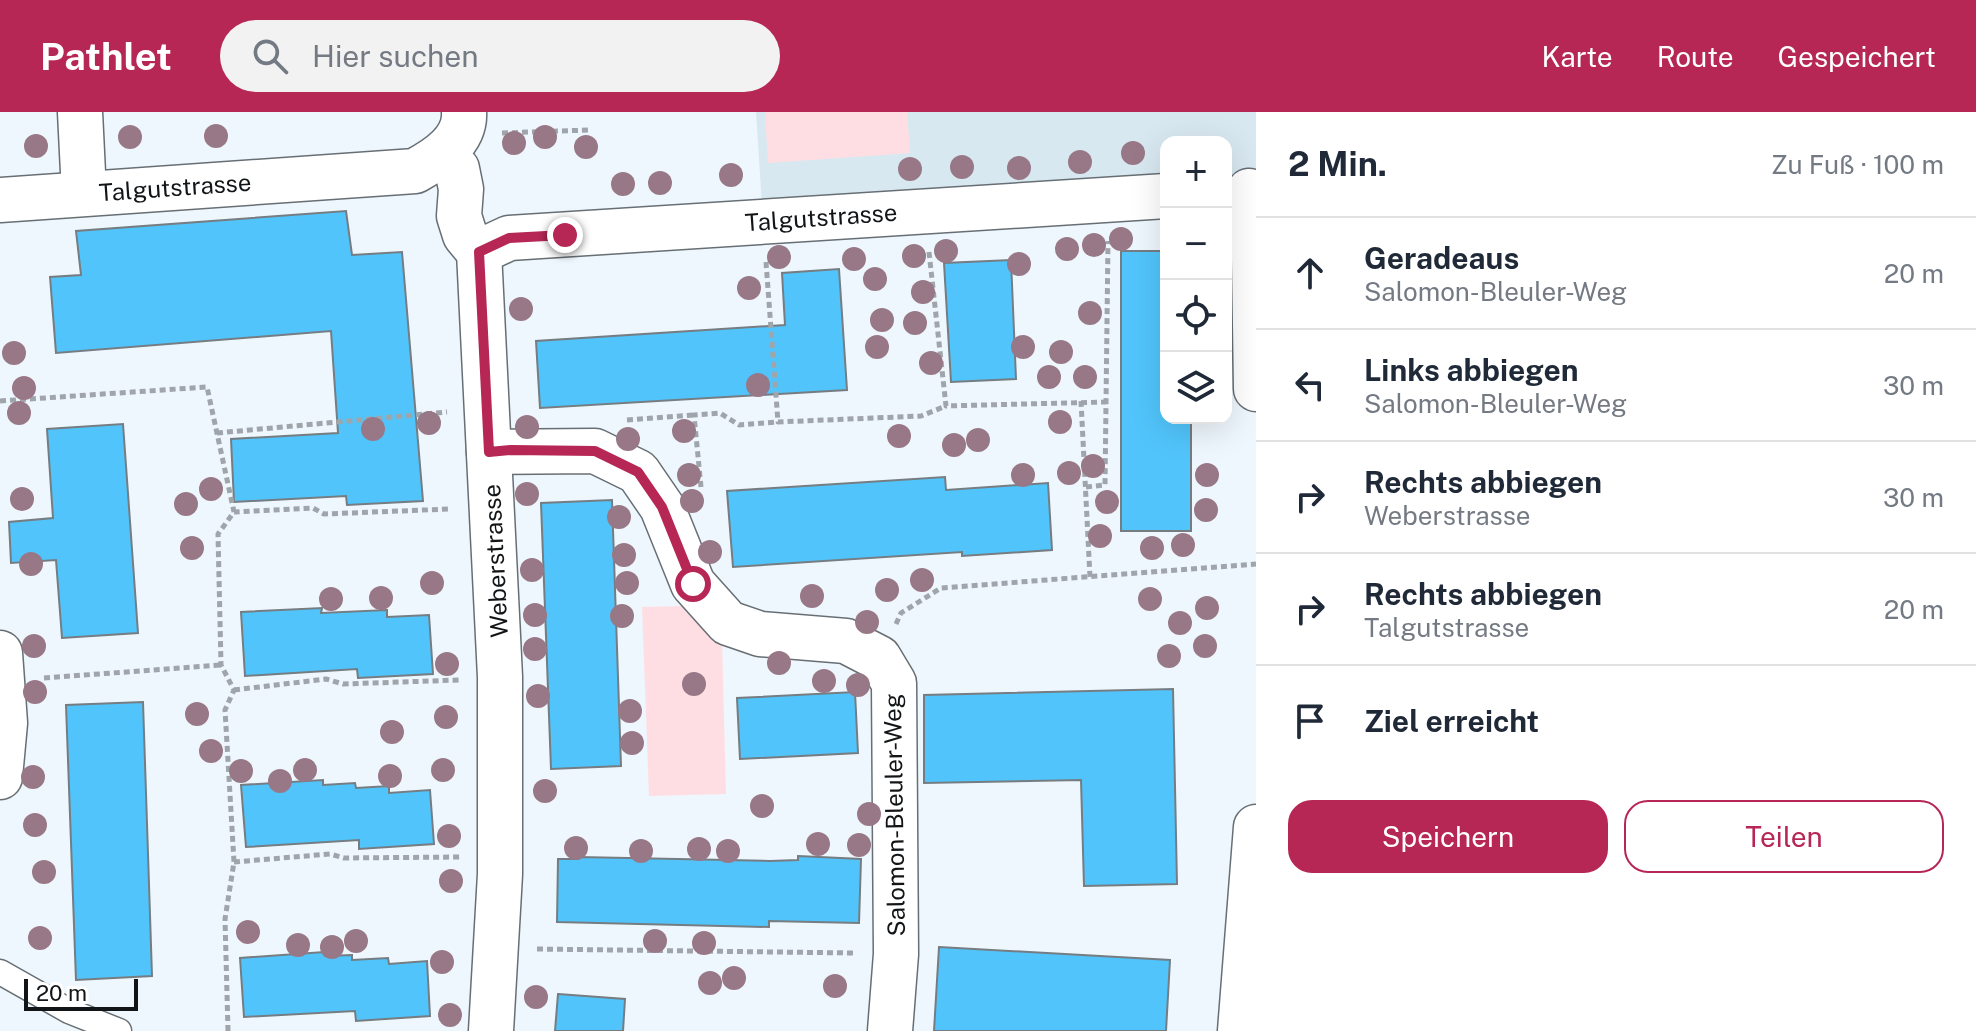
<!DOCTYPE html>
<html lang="de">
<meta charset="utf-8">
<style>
body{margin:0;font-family:"Public Sans",sans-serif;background:#f2f2f3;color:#1f2937}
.controls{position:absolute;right:24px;top:24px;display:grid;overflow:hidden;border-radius:16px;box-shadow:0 8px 32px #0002}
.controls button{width:72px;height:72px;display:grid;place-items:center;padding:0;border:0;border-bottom:2px solid #e0e1e3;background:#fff;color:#1f2937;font:40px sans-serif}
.scale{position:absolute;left:24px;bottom:20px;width:114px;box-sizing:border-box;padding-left:8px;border:4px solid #121517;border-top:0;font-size:22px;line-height:28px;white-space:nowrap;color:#121517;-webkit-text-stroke:6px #fff;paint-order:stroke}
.stop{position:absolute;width:24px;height:24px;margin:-18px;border:6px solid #b62756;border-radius:50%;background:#fff}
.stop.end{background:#b62756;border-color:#fff;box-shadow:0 2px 8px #0008}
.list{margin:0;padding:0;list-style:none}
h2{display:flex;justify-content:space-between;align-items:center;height:104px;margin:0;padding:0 32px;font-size:34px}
h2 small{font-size:26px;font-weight:400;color:#747a83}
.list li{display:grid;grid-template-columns:52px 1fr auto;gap:24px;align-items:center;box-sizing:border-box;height:112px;padding:0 32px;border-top:2px solid #e0e1e3}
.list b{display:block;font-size:30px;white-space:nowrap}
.list p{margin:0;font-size:26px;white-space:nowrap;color:#747a83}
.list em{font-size:26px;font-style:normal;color:#747a83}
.actions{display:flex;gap:16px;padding:24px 32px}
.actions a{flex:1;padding:18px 0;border:2px solid #b62756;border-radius:24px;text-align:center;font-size:28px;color:#b62756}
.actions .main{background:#b62756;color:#fff}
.icon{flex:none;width:44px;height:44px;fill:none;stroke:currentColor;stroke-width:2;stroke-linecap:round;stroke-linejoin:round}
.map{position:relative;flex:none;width:1256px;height:919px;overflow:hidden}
header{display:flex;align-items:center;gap:48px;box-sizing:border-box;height:112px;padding:0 40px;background:#b62756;color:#fff}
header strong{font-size:38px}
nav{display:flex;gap:44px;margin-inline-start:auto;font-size:28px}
.search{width:560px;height:72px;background:#f2f2f3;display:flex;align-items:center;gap:20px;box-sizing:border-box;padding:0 28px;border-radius:44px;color:#747a83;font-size:30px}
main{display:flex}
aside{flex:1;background:#fff}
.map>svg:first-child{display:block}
.built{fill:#d8e8f1}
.green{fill:#ffdee3}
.building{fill:#51c5fb;stroke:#757d82;stroke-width:2}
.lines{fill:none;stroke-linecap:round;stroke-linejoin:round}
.service-casing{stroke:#676f74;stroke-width:27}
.minor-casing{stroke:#676f74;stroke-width:47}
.path{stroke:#9fa5aa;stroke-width:5;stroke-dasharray:6 4;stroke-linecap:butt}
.service{stroke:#fff;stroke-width:24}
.minor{stroke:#fff;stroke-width:44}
.tree{fill:#987886}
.route{stroke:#b62756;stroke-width:10}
.labels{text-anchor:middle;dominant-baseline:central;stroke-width:6;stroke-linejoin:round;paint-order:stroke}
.street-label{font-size:24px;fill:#121517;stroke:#fff}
</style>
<header>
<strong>Pathlet</strong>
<div class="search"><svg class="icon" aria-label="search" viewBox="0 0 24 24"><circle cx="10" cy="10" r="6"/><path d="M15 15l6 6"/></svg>Hier suchen</div>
<nav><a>Karte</a><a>Route</a><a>Gespeichert</a></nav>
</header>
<main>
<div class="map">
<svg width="1256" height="919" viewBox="0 0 1256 919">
<rect width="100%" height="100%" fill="#eef7fd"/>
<path class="built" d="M 756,0 L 1256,0 L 1256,79 L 1226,80 L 1226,30 L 1166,30 L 1166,84 L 763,110 Z"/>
<g class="green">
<path d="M 765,0 L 907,0 L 910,41 L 768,51 Z"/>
<path d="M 683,494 L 722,528 L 726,682 L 649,684 L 642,495 Z"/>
</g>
<g class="building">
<path d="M 346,99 L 352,143 L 402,140 L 423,389 L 347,393 L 346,384 L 234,390 L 231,327 L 338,321 L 331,219 L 56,241 L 50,165 L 81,163 L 76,119 Z"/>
<path d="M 1121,139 L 1166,139 L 1166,306 L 1191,306 L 1191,419 L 1121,419 Z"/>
<path d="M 1011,148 L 1016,267 L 951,270 L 944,151 Z"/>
<path d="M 839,157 L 847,278 L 540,296 L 536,229 L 785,213 L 782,161 Z"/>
<path d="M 123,312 L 138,521 L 62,526 L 56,448 L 11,451 L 9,410 L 53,406 L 47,317 Z"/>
<path d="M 945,365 L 946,378 L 1048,371 L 1052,438 L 962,444 L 962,440 L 733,455 L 727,379 Z"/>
<path d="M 612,388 L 621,654 L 551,657 L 541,391 Z"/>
<path d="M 322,496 L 321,501 L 387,498 L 387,505 L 429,503 L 433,562 L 358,566 L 357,557 L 245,564 L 241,500 Z"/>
<path d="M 1173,577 L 1177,772 L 1084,774 L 1081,668 L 924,671 L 924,583 Z"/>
<path d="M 855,580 L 858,641 L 740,647 L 737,586 Z"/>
<path d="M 143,590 L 152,864 L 76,868 L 66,593 Z"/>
<path d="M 323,668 L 323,673 L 355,671 L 356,676 L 389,674 L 389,681 L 430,678 L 434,732 L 359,737 L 359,728 L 246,735 L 241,673 Z"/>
<path d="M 798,744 L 861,747 L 859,811 L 769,809 L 769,815 L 557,810 L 558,747 L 578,747 L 579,745 L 770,749 L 798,748 Z"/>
<path d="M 939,835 L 1170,848 L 1166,919 L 934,919 Z"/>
<path d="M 324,840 L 325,844 L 352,843 L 352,848 L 388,846 L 389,852 L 427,849 L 430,904 L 356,909 L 355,899 L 244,905 L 240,846 Z"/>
<path d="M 558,882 L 625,887 L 623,919 L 555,919 Z"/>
</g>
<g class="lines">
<g class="service-casing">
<path id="service" d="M 0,860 L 69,899 L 119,919"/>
</g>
<g class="minor-casing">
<g id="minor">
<path d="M 80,0 L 84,81"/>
<path d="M 442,44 L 457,57 L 461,77 L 459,104 L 465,123 L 479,140 L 500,565 L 500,762 L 491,919"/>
<path d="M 1249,79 L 1254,147 L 1256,277"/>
<path d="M 0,88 L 415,59 C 437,47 466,29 464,0"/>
<path d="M 479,140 L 509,126 L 1166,84"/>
<path d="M 489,340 L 595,339 L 638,360 L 662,395 L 693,472 L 728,511 L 760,522 L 846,529 L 879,546 L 894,571 L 896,842 L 890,919"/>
<path d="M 0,541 L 5,611 L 0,665"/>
<path d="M 1240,919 L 1256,715"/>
</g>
</g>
<g class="path">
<path d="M 502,21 L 589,18"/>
<path d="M 929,140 L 946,294 L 1106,290"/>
<path d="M 766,150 L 778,310 L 921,304 L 946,294"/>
<path d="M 0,289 L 207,275 L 234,400"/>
<path d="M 1081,289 L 1090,465"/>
<path d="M 627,308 L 694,303"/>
<path d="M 217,321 L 447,300"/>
<path d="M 701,375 L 694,303 L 720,301 L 739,313 L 778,310"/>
<path d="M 1086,375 L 1105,373 L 1108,129"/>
<path d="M 896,512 L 901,501 L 941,476 L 1256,452"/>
<path d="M 44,566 L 221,553"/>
<path d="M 234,578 L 326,567 L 343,572 L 459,568"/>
<path d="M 234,750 L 330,742 L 344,746 L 461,745"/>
<path d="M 537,837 L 855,841"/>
<path d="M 228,919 L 225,807 L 234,750 L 225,598 L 234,578 L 221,553 L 218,422 L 234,400 L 313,396 L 324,402 L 450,397"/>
</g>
<use href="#service" class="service"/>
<use href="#minor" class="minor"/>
</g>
<g class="tree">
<circle cx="216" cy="24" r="12"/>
<circle cx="130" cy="25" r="12"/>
<circle cx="545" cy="25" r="12"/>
<circle cx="514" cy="31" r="12"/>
<circle cx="36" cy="34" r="12"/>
<circle cx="586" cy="35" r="12"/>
<circle cx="1133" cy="41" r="12"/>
<circle cx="1080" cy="50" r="12"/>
<circle cx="962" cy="55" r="12"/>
<circle cx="1019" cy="56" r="12"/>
<circle cx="910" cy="57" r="12"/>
<circle cx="731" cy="63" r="12"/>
<circle cx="660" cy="71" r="12"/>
<circle cx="623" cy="72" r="12"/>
<circle cx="1121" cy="127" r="12"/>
<circle cx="1094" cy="133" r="12"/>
<circle cx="1067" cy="137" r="12"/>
<circle cx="946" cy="139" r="12"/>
<circle cx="914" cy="144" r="12"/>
<circle cx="779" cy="145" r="12"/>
<circle cx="854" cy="147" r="12"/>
<circle cx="1019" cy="152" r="12"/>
<circle cx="875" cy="167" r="12"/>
<circle cx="749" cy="176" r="12"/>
<circle cx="923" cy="180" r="12"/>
<circle cx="521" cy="197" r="12"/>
<circle cx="1090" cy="201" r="12"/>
<circle cx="882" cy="208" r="12"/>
<circle cx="915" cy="211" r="12"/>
<circle cx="877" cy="235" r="12"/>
<circle cx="1023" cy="235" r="12"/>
<circle cx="1061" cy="240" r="12"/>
<circle cx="14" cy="241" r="12"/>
<circle cx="931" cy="251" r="12"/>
<circle cx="1049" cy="265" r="12"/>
<circle cx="1085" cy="265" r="12"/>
<circle cx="758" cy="273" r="12"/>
<circle cx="24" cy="276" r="12"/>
<circle cx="19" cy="301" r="12"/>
<circle cx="1060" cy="310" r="12"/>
<circle cx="429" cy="311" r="12"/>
<circle cx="527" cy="315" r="12"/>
<circle cx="373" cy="317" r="12"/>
<circle cx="684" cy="319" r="12"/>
<circle cx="899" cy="324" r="12"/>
<circle cx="628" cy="327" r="12"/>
<circle cx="978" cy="328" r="12"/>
<circle cx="954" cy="333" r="12"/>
<circle cx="1093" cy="354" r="12"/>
<circle cx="1069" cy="361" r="12"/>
<circle cx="689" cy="363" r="12"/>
<circle cx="1023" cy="363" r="12"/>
<circle cx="1207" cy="363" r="12"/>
<circle cx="211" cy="377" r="12"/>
<circle cx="527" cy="382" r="12"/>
<circle cx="22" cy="387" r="12"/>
<circle cx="692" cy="389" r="12"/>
<circle cx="1107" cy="390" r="12"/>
<circle cx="186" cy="392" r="12"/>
<circle cx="1206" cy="398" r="12"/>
<circle cx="619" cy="405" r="12"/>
<circle cx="1100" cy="424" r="12"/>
<circle cx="1183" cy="433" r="12"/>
<circle cx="192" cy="436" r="12"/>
<circle cx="1152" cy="436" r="12"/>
<circle cx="710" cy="440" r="12"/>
<circle cx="624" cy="443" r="12"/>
<circle cx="31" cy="452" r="12"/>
<circle cx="532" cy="458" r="12"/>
<circle cx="922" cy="468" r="12"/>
<circle cx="432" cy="471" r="12"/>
<circle cx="627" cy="471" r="12"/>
<circle cx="887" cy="478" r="12"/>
<circle cx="812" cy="484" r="12"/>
<circle cx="381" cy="486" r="12"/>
<circle cx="331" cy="487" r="12"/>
<circle cx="1150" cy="487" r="12"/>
<circle cx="1207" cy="496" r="12"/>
<circle cx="535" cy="503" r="12"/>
<circle cx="622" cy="504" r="12"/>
<circle cx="867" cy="510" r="12"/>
<circle cx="1180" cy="511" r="12"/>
<circle cx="34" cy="534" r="12"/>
<circle cx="1205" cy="534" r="12"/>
<circle cx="535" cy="537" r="12"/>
<circle cx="1169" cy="544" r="12"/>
<circle cx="779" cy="551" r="12"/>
<circle cx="447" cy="552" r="12"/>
<circle cx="824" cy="569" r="12"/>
<circle cx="694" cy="572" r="12"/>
<circle cx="858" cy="573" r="12"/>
<circle cx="35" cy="580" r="12"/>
<circle cx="538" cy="584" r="12"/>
<circle cx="630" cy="599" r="12"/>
<circle cx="197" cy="602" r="12"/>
<circle cx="446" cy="605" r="12"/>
<circle cx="392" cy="620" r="12"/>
<circle cx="632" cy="631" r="12"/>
<circle cx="211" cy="639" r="12"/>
<circle cx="305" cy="658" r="12"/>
<circle cx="443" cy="658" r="12"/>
<circle cx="241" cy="659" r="12"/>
<circle cx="390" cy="664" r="12"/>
<circle cx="33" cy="665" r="12"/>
<circle cx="280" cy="669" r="12"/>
<circle cx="545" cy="679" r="12"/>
<circle cx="762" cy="694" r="12"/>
<circle cx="869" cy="702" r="12"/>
<circle cx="35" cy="713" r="12"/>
<circle cx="449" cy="724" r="12"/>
<circle cx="818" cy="732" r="12"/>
<circle cx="859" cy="733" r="12"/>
<circle cx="576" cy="736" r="12"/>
<circle cx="699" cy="737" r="12"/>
<circle cx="641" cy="739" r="12"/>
<circle cx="728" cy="739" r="12"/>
<circle cx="44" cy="760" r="12"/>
<circle cx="451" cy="769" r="12"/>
<circle cx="248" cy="820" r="12"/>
<circle cx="40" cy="826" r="12"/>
<circle cx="356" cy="829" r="12"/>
<circle cx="655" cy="829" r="12"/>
<circle cx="704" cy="831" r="12"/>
<circle cx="298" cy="833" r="12"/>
<circle cx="332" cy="835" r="12"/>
<circle cx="442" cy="850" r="12"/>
<circle cx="734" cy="866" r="12"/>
<circle cx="710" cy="871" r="12"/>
<circle cx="835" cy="874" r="12"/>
<circle cx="536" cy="885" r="12"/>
<circle cx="450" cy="903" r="12"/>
</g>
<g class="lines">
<path class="route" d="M 565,123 L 509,126 L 479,140 L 489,340 L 511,338 L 595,339 L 638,360 L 662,395 L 693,472"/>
</g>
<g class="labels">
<g class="street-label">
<text transform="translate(175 75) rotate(-4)">Talgutstrasse</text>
<text transform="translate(821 105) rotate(-4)">Talgutstrasse</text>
<text transform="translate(495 449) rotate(-93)">Weberstrasse</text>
<text transform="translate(894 703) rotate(-91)">Salomon-Bleuler-Weg</text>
</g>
</g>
</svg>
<div class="controls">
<button>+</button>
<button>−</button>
<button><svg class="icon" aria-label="locate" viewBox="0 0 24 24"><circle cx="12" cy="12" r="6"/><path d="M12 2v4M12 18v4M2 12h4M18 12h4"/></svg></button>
<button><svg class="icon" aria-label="layers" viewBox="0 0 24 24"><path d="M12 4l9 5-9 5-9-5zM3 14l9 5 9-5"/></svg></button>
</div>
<div class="scale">20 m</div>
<div class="stop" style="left:693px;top:472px"></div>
<div class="stop end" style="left:565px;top:123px"></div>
</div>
<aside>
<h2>2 Min.<small>Zu Fuß · 100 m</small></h2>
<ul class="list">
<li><svg class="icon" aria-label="ahead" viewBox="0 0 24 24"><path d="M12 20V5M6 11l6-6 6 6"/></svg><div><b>Geradeaus</b><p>Salomon-Bleuler-Weg</p></div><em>20 m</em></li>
<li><svg class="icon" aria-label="left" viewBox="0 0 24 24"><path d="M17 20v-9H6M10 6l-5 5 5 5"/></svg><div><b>Links abbiegen</b><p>Salomon-Bleuler-Weg</p></div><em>30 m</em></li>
<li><svg class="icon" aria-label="right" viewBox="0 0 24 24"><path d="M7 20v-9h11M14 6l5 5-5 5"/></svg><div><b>Rechts abbiegen</b><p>Weberstrasse</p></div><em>30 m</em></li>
<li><svg class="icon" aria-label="right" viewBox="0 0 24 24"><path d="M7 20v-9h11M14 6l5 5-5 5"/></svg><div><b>Rechts abbiegen</b><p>Talgutstrasse</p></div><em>20 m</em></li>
<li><svg class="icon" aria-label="arrive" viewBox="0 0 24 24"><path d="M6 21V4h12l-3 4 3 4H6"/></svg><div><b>Ziel erreicht</b></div></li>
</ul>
<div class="actions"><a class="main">Speichern</a><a>Teilen</a></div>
</aside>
</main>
